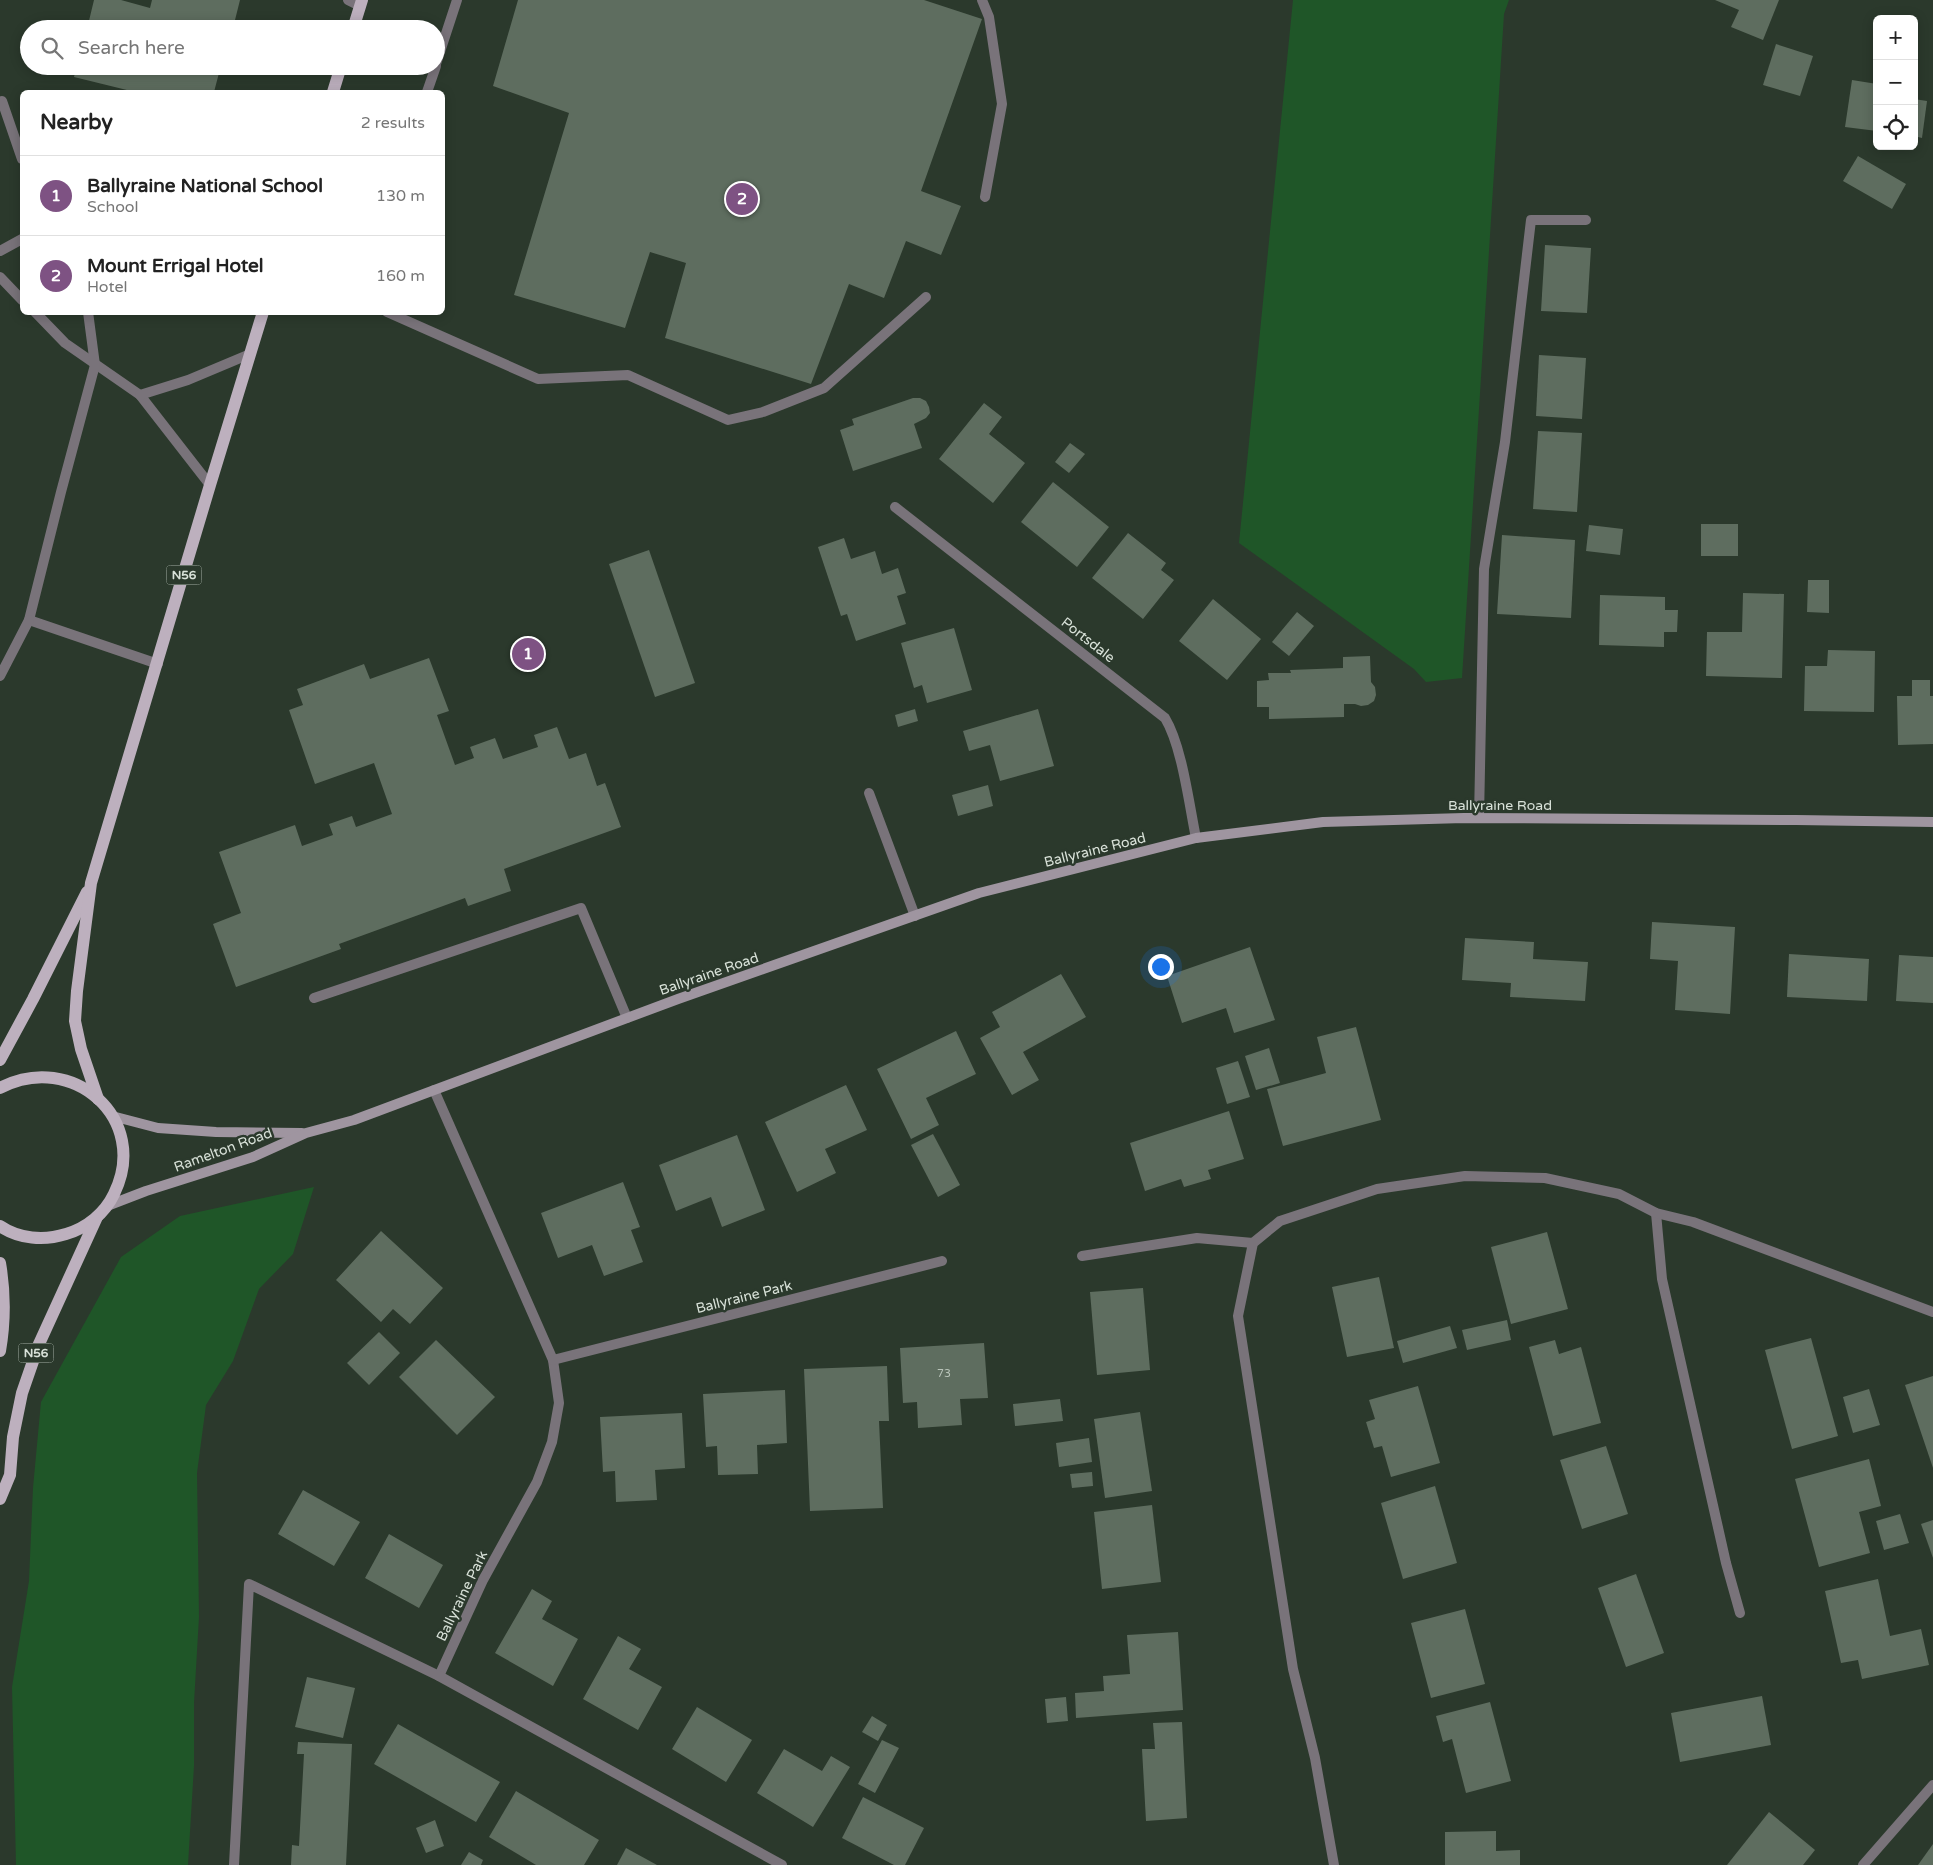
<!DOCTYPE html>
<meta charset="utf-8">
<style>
body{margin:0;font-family:"Varela Round",sans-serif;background:#f2f2f2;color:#222}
.controls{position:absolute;right:15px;top:15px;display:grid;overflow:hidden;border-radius:8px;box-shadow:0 2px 12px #0003}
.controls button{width:45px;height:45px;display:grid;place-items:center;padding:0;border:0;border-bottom:1px solid #e0e0e0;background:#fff;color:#222;font:25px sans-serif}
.you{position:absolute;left:1160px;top:966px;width:18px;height:18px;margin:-12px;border:4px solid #fff;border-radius:50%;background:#1a73e8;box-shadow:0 0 0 8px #1a73e833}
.badge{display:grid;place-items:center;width:32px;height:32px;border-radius:50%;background:#7e5283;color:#fff;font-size:16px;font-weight:700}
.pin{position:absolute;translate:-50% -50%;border:2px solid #fff;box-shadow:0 1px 5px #0006}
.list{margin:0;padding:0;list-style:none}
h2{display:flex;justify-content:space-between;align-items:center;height:65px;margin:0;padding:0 20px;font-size:21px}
h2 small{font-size:16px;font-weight:400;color:#767676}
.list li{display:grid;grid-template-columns:32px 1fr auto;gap:15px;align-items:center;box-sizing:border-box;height:80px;padding:0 20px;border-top:1px solid #e0e0e0}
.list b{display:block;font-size:19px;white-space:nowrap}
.list p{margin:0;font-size:16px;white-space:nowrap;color:#767676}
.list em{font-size:16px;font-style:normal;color:#767676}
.icon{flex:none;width:28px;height:28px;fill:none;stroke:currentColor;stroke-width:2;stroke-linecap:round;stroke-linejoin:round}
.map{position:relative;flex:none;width:1933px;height:1865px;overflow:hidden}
.search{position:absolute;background:#fff;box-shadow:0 2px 12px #0003;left:20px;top:20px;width:425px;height:55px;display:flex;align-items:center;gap:12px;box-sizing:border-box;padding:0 18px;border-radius:28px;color:#767676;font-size:19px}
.panel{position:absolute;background:#fff;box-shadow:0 2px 12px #0003;left:20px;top:90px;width:425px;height:225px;border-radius:8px}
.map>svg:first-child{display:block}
.green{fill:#1f5628}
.building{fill:#5e6d5f}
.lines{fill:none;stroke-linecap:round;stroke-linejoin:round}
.service{stroke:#79737a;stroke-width:10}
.minor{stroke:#79737a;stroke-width:10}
.secondary{stroke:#9f95a0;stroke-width:10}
.primary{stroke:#bdb0be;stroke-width:12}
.labels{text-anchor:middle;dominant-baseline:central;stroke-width:5;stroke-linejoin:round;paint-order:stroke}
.number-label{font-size:11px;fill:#bac5ba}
.shield{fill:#2b392c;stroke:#a5afa5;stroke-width:1}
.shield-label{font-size:12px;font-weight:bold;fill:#d9e2d9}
.street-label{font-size:14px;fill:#d9e2d9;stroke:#2b392c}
</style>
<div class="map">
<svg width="1933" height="1865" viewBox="0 0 1933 1865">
<rect width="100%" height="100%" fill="#2b392c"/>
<g class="green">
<path d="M 1293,0 L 1509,0 L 1504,14 L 1462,678 L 1426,682 L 1414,669 L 1239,543 Z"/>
<path d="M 314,1187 L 293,1254 L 259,1289 L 233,1361 L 206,1405 L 197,1473 L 199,1617 L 194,1703 L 194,1766 L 188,1865 L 16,1865 L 12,1687 L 29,1581 L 33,1488 L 41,1402 L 121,1257 L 180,1216 Z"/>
</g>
<g class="building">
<path d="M 94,0 L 121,0 L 150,8 L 152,0 L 240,0 L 235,20 L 241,22 L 239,29 L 87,29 Z"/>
<path d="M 518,0 L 924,0 L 982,19 L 921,191 L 961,206 L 941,255 L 906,241 L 884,298 L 849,284 L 811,384 L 665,338 L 686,263 L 650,252 L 625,328 L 514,295 L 569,113 L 493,86 Z"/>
<path d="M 1715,0 L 1779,0 L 1763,40 L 1731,27 L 1739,10 Z"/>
<path d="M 1776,44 L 1813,56 L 1800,96 L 1763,85 Z"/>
<path d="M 77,66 L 229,66 L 227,75 L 219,73 L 214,92 L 135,92 L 74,77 Z"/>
<path d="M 1852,80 L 1877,84 L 1877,131 L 1845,127 Z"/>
<path d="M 1914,99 L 1927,101 L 1922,138 L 1914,136 Z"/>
<path d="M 1858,156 L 1906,184 L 1892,209 L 1843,181 Z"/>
<path d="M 1545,245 L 1591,248 L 1587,313 L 1541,311 Z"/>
<path d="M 1539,355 L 1586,358 L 1582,419 L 1536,416 Z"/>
<path d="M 913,398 L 920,398 L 926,401 L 929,407 L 930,413 L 926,418 L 914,424 L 922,448 L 853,471 L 840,430 L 854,425 L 852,419 Z"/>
<path d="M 984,403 L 1002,417 L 989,434 L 1025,463 L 993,503 L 939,459 Z"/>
<path d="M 1538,431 L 1582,433 L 1577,512 L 1533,509 Z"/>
<path d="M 1070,443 L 1085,454 L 1069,473 L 1055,462 Z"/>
<path d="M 1053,482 L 1109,527 L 1077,567 L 1021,522 Z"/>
<rect x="1701" y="524" width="37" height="32"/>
<path d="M 1589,525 L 1623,529 L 1620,555 L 1586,551 Z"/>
<path d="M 1128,533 L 1166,563 L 1161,570 L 1174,580 L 1143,619 L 1092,578 Z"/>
<path d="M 1502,535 L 1575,540 L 1571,618 L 1497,614 Z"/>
<path d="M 844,538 L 851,559 L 875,551 L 882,574 L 898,568 L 906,593 L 897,596 L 906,624 L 856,641 L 847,614 L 841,616 L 818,547 Z"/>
<path d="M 649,550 L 695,683 L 655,697 L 609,564 Z"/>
<path d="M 1808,580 L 1829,580 L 1829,613 L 1807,612 Z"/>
<path d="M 1743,593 L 1784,594 L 1782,678 L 1706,676 L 1707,632 L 1742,632 Z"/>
<path d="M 1600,595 L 1665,597 L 1665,610 L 1678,610 L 1677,632 L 1664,632 L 1664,647 L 1599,645 Z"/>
<path d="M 1213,599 L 1261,639 L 1227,680 L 1179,641 Z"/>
<path d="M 1297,612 L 1314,626 L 1289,656 L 1272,642 Z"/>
<path d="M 954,628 L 972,690 L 927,703 L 922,685 L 914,688 L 901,643 Z"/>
<path d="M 1828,650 L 1875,651 L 1874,712 L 1804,711 L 1805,666 L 1827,666 Z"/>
<path d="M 1370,656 L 1371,682 L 1375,687 L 1376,695 L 1374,701 L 1368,705 L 1361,706 L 1355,704 L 1344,704 L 1344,717 L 1269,719 L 1269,707 L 1257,707 L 1257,681 L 1269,680 L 1268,673 L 1291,673 L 1290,670 L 1343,668 L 1343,657 Z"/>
<path d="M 429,658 L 449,711 L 437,715 L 455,765 L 474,758 L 470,747 L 495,738 L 503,759 L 538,747 L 534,735 L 557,727 L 569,759 L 586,753 L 597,786 L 605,783 L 621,827 L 504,869 L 511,891 L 468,906 L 465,898 L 339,944 L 341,949 L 236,987 L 213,924 L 241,913 L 219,852 L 295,825 L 302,846 L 333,835 L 329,824 L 352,816 L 356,827 L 392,814 L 374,763 L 315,784 L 289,710 L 303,705 L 297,689 L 364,664 L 370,679 Z"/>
<path d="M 1912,680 L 1930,680 L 1930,696 L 1933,696 L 1933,744 L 1898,745 L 1897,696 L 1912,696 Z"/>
<path d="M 915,709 L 918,721 L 898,727 L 895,715 Z"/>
<path d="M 1038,709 L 1054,766 L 1000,781 L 990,745 L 969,751 L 963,731 Z"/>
<path d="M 988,785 L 993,806 L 958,816 L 952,795 Z"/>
<path d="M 1652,922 L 1735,927 L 1730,1014 L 1675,1010 L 1678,961 L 1650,959 Z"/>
<path d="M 1465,938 L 1534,942 L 1533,959 L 1588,962 L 1585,1001 L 1510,997 L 1511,983 L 1462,980 Z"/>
<path d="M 1250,947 L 1275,1020 L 1234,1033 L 1226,1008 L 1182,1023 L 1167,976 Z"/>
<path d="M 1789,954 L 1869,959 L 1867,1001 L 1787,997 Z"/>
<path d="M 1899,955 L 1933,957 L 1933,1003 L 1896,1001 Z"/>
<path d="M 1061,974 L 1086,1017 L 1023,1052 L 1039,1080 L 1012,1095 L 980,1038 L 1000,1027 L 992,1012 Z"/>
<path d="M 1356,1027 L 1381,1120 L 1283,1146 L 1267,1089 L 1326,1073 L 1317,1037 Z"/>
<path d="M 956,1031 L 976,1074 L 926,1098 L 939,1125 L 911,1139 L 877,1069 Z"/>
<path d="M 1269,1048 L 1280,1083 L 1256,1090 L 1245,1056 Z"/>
<path d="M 1238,1061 L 1250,1097 L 1227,1104 L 1216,1068 Z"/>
<path d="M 846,1085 L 867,1130 L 825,1149 L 836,1173 L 797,1192 L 765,1122 Z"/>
<path d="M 1229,1111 L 1244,1159 L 1208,1170 L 1211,1179 L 1184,1187 L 1181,1179 L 1145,1191 L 1130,1143 Z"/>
<path d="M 933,1134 L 960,1185 L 938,1197 L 911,1145 Z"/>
<path d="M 737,1135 L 765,1210 L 722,1227 L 711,1197 L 676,1211 L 659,1165 Z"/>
<path d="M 623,1182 L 640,1227 L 631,1230 L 643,1262 L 604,1276 L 592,1245 L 558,1258 L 541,1213 Z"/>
<path d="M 381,1231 L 443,1288 L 410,1324 L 393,1309 L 381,1322 L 336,1280 Z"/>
<path d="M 1547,1232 L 1568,1309 L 1511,1324 L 1491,1247 Z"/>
<path d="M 1379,1277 L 1394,1348 L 1347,1357 L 1332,1287 Z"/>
<path d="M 1143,1288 L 1150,1370 L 1097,1375 L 1090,1292 Z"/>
<path d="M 1507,1320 L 1511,1340 L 1467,1350 L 1462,1330 Z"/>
<path d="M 1450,1326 L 1457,1348 L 1403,1363 L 1397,1341 Z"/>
<path d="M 379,1332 L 400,1353 L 369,1385 L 347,1363 Z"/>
<path d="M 1811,1338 L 1838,1436 L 1792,1449 L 1765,1350 Z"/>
<path d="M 436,1340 L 495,1397 L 457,1435 L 399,1377 Z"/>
<path d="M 1555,1340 L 1559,1354 L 1581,1347 L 1601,1423 L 1553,1436 L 1529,1347 Z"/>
<path d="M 984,1343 L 988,1398 L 960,1399 L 962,1425 L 918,1428 L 917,1402 L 903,1403 L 900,1348 Z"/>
<path d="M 887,1366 L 889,1421 L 879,1421 L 883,1508 L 810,1511 L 804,1369 Z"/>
<path d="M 1933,1376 L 1933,1468 L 1905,1385 Z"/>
<path d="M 1418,1386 L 1440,1463 L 1391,1477 L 1382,1446 L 1374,1448 L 1366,1422 L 1375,1419 L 1369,1400 Z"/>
<path d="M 1869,1389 L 1880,1425 L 1853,1433 L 1843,1397 Z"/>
<path d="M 785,1390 L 787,1443 L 757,1445 L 758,1474 L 718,1475 L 717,1446 L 706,1447 L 703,1394 Z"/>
<path d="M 1060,1399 L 1063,1421 L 1015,1426 L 1013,1404 Z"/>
<path d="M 1140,1412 L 1152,1491 L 1105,1498 L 1094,1419 Z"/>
<path d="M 682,1413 L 685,1468 L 655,1470 L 657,1500 L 616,1502 L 615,1471 L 603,1472 L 600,1417 Z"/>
<path d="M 1089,1438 L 1092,1462 L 1059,1467 L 1056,1443 Z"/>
<path d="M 1606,1446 L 1628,1514 L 1582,1529 L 1560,1460 Z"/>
<path d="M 1869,1459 L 1881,1506 L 1859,1512 L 1870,1553 L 1819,1567 L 1795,1479 Z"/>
<path d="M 1092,1472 L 1093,1486 L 1072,1488 L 1070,1474 Z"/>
<path d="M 1435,1486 L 1457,1563 L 1403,1579 L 1381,1503 Z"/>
<path d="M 303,1490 L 360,1522 L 334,1566 L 278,1534 Z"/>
<path d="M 1152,1505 L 1161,1582 L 1102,1589 L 1094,1512 Z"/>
<path d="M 1900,1514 L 1909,1543 L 1884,1550 L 1876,1521 Z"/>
<path d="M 1933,1520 L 1933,1558 L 1921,1524 Z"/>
<path d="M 389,1534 L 443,1565 L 419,1608 L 365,1578 Z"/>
<path d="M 1636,1574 L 1664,1653 L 1626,1667 L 1598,1588 Z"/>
<path d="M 1878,1579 L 1890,1636 L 1921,1629 L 1929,1665 L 1862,1679 L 1858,1660 L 1841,1663 L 1825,1591 Z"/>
<path d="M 532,1589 L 552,1601 L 542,1619 L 578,1639 L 553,1686 L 495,1653 Z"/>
<path d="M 1465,1609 L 1485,1684 L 1431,1698 L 1411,1623 Z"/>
<path d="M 1178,1632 L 1183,1710 L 1076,1718 L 1075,1693 L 1104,1691 L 1103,1676 L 1130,1674 L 1127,1635 Z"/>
<path d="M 618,1636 L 641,1649 L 629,1669 L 662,1687 L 638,1730 L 583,1699 Z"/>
<path d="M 307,1677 L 355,1688 L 343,1738 L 295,1727 Z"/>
<path d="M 1762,1696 L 1771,1745 L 1680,1762 L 1671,1713 Z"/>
<path d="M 1066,1697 L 1068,1721 L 1047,1723 L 1045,1699 Z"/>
<path d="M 1490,1702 L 1511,1781 L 1466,1793 L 1452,1739 L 1443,1742 L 1436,1716 Z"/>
<path d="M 697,1707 L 752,1740 L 726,1782 L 672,1749 Z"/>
<path d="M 872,1716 L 887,1725 L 878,1741 L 862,1732 Z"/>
<path d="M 1182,1722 L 1187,1818 L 1146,1821 L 1142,1749 L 1155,1749 L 1153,1723 Z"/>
<path d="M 398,1724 L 500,1782 L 476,1822 L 374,1764 Z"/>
<path d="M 882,1740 L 899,1748 L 875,1793 L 858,1784 Z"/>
<path d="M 298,1742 L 352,1744 L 346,1865 L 291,1865 L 292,1845 L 299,1846 L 304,1754 L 297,1754 Z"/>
<path d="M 784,1749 L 822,1771 L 831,1756 L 850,1767 L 813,1827 L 757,1793 Z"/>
<path d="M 516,1791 L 599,1840 L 584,1865 L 536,1865 L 489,1837 Z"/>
<path d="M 863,1797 L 924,1828 L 905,1865 L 894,1865 L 842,1838 Z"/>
<path d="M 1769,1812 L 1815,1850 L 1803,1865 L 1727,1865 Z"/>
<path d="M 435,1820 L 444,1846 L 426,1853 L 416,1828 Z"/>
<path d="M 1496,1831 L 1496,1851 L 1520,1850 L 1520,1865 L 1445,1865 L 1445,1832 Z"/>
<path d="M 1933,1844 L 1933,1865 L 1918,1865 Z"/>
<path d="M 626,1848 L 657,1865 L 617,1865 Z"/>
<path d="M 469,1852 L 483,1860 L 481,1865 L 461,1865 Z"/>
</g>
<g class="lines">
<g class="service">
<path d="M 348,0 L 360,6"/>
<path d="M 982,0 L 989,17 L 1002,104 L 985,197"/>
<path d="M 436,64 L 457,0"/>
<path d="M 427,92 L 436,66"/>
<path d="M 2,101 L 22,159"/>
<path d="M 0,251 L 22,239"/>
<path d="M 0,277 L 22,300"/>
<path d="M 35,312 L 65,343 L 140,395 L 210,485"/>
<path d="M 88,312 L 95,365 L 61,492 L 29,620 L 158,664"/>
<path d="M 387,312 L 538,379 L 628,375 L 728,420 L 763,412 L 824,388 L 926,297"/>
<path d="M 140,395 L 188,380 L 250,354"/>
<path d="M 0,676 L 29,620"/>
<path d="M 869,793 L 915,916"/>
<path d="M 1479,818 L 1484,569 L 1505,442 L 1531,220 L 1586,220"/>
<path d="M 314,998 L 581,908 L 627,1018"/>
</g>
<g class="minor">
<path d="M 895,507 L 1165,718 C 1182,746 1189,804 1196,838"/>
<path d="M 434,1090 L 553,1360 L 559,1403 L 552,1442 L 537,1482 L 483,1580 L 439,1676"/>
<path d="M 1656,1213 L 1662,1279 L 1726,1563 L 1740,1613"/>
<path d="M 1082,1256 L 1197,1238 L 1253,1243"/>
<path d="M 553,1360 L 942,1261"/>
<path d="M 234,1865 L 249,1584 L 439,1676 L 782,1865"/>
<path d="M 1334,1865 L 1315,1758 L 1293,1669 L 1238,1316 L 1253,1243 L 1280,1221 L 1377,1189 L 1465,1176 L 1545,1178 L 1619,1194 L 1656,1213 L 1693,1222 L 1933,1312"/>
<path d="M 1863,1865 L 1933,1785"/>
</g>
<g class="secondary">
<path d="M 112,1116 L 158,1128 L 216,1132 L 302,1133"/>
<path d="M 107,1206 L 146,1191 L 253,1157 L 306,1133 L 354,1120 L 678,999 L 979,893 L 1196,838 L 1323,822 L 1464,818 L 1796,820 L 1933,822"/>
</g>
<g class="primary">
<path d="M 353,29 L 362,0"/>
<path d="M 333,92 L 341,66"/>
<path d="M 0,1060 L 33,999 L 87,892"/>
<path d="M 0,1088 C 72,1050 151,1119 114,1194 C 105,1213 87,1228 66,1234 C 44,1241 19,1239 0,1226"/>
<path d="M 98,1099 L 81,1049 L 75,1021 L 77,991 L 91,883 L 210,485 L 263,312"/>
<path d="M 0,1263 C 5,1292 5,1322 0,1351"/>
<path d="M 0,1499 L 10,1475 L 13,1437 L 22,1393 L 39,1344 L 97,1217"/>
</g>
</g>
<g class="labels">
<g class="number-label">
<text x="944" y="1373">73</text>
</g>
<g class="shield">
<rect x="166.5" y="565.5" width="35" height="19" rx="4"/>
<rect x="18.5" y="1343.5" width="35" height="19" rx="4"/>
</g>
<g class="shield-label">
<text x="184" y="575">N56</text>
<text x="36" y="1353">N56</text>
</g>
<g class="street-label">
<text transform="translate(1088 640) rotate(38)">Portsdale</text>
<text x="1500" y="805">Ballyraine Road</text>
<text transform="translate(1095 850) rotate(-14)">Ballyraine Road</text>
<text transform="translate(709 974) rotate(-19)">Ballyraine Road</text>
<text transform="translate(223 1150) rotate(-20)">Ramelton Road</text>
<text transform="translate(744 1297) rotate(-14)">Ballyraine Park</text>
<text transform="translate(462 1596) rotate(-64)">Ballyraine Park</text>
</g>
</g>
</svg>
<div class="controls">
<button>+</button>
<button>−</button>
<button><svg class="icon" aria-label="locate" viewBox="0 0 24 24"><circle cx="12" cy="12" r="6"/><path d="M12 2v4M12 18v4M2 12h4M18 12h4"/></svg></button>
</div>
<div class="you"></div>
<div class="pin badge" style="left:528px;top:654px">1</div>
<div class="pin badge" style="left:742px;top:199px">2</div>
<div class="search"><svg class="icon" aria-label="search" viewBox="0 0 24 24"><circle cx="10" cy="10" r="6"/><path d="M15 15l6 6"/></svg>Search here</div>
<section class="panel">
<h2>Nearby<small>2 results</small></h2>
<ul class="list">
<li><span class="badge">1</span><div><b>Ballyraine National School</b><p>School</p></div><em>130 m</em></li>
<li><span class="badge">2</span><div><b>Mount Errigal Hotel</b><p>Hotel</p></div><em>160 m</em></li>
</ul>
</section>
</div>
